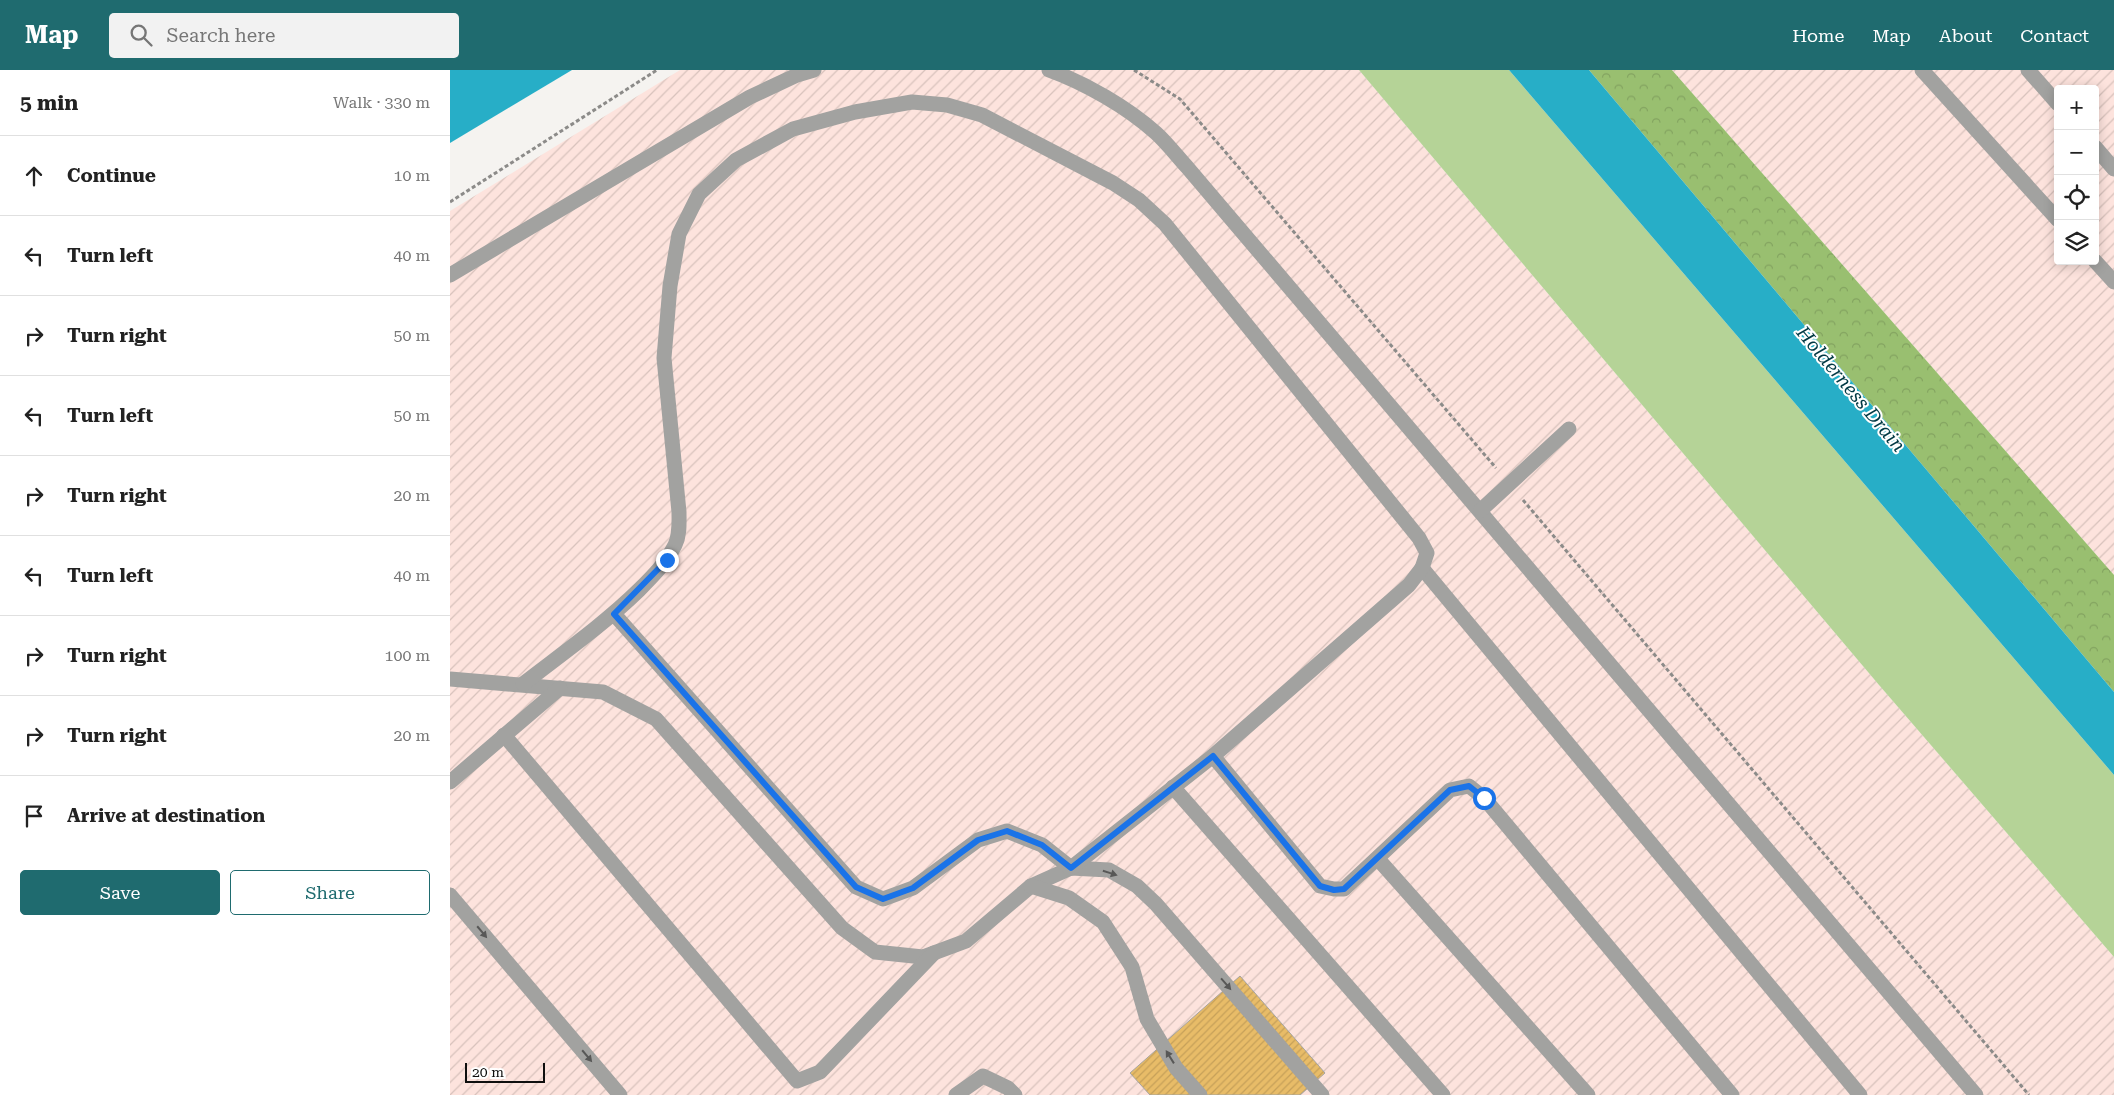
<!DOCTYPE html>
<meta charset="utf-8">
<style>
body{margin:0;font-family:"Roboto Serif",serif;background:#f2f2f2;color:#222}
.controls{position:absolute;right:15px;top:15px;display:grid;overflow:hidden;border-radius:5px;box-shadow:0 2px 12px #0003}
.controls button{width:45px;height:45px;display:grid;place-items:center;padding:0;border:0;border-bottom:1px solid #e0e0e0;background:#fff;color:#222;font:25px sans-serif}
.scale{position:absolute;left:15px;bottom:12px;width:80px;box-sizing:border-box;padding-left:5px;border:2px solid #0f0f0e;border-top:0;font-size:14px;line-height:18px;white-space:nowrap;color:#0f0f0e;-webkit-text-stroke:4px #fff;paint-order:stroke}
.stop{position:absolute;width:15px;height:15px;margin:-11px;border:4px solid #1a73e8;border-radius:50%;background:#fff}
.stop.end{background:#1a73e8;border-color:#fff;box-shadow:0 1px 5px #0008}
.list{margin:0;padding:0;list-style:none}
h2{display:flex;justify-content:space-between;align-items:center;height:65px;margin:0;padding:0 20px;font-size:21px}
h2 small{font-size:16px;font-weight:400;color:#767676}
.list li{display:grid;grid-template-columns:32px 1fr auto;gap:15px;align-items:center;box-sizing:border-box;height:80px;padding:0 20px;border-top:1px solid #e0e0e0}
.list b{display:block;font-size:19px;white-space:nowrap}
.list em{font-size:16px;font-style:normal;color:#767676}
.actions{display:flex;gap:10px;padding:15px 20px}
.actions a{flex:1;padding:11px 0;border:1px solid #1f6b6f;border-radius:5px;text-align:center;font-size:18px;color:#1f6b6f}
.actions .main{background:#1f6b6f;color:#fff}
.icon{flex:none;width:28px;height:28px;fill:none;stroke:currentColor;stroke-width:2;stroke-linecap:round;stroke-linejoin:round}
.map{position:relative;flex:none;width:1664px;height:1025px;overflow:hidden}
header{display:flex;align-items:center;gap:30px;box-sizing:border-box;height:70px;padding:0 25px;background:#1f6b6f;color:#fff}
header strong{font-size:24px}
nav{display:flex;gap:28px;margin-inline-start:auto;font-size:18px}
.search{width:350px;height:45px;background:#f2f2f2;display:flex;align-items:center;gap:12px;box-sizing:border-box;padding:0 18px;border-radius:5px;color:#767676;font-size:19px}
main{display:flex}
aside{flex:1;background:#fff}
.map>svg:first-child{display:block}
.industrial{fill:url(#industrial-furrows);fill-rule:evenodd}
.green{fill:#b5d397}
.forest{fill:url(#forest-crowns)}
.water{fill:#27aec7}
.building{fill:url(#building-hatch);stroke:#a5a4a1}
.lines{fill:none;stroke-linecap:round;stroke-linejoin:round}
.path{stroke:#8c8b89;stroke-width:3;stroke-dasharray:4 2.5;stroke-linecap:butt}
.minor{stroke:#a2a2a0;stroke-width:15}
.oneway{fill:#585857}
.route{stroke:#1a73e8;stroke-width:6}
.labels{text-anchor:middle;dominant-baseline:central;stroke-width:4;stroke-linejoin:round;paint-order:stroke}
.water-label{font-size:19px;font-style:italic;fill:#003944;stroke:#fff}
</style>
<header>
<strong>Map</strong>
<div class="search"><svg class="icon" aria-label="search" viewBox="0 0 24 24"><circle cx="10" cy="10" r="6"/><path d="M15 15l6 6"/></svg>Search here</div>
<nav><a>Home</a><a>Map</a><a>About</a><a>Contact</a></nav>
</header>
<main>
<aside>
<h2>5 min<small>Walk · 330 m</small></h2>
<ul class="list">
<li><svg class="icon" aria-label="ahead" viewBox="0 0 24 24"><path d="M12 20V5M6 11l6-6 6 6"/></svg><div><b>Continue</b></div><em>10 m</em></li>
<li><svg class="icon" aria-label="left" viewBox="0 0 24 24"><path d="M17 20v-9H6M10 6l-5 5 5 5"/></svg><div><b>Turn left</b></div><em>40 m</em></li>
<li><svg class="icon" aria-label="right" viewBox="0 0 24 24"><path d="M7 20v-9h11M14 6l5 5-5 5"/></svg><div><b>Turn right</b></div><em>50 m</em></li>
<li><svg class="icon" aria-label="left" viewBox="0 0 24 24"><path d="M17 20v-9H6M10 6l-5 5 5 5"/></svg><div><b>Turn left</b></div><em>50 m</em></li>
<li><svg class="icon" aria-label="right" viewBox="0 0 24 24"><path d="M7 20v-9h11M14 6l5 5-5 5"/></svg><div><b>Turn right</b></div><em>20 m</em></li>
<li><svg class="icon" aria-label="left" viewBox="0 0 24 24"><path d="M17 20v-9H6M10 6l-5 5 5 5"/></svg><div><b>Turn left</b></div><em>40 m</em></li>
<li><svg class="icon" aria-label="right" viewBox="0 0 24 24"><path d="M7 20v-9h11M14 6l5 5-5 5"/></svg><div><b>Turn right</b></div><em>100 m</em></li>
<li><svg class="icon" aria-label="right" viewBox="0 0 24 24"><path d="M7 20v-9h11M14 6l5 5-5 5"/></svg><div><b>Turn right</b></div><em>20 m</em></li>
<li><svg class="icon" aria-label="arrive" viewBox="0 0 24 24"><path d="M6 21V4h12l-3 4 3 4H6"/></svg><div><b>Arrive at destination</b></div></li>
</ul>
<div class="actions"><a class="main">Save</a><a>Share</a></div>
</aside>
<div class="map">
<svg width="1664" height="1025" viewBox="0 0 1664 1025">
<defs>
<pattern id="industrial-furrows" width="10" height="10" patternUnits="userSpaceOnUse" patternTransform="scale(1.25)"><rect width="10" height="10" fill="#fde3dd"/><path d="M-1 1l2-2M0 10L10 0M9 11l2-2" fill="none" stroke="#d8c2bc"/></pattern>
<pattern id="forest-crowns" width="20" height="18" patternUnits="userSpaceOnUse" patternTransform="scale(1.25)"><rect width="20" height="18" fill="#99bf70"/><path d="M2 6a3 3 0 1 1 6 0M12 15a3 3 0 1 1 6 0" fill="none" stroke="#83a360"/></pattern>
<pattern id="building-hatch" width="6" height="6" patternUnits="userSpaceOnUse" patternTransform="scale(1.25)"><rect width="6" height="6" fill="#e8bc68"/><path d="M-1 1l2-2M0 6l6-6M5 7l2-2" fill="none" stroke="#c6a059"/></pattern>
</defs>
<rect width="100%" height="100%" fill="#f5f3f0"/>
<g class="industrial">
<path d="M 230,0 L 909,0 L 1429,615 L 1664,887 L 1664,1025 L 0,1025 L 0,141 Z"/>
<path d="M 1222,0 L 1664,0 L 1664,505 ZM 1608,19 L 1645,19 L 1645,191 L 1608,191 Z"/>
</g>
<path class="green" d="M 909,0 L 1059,0 L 1664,705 L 1664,887 L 1429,615 Z"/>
<path class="forest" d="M 1139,0 L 1222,0 L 1664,505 L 1664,622 Z"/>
<g class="water">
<path d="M 0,0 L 122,0 L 0,73 Z"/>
<path d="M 1059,0 L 1139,0 L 1664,622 L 1664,705 Z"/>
</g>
<path class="building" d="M 790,906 L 875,1003 L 850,1025 L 700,1025 L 680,1003 Z"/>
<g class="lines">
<g class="path">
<path d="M 684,0 L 730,29 L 1046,398"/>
<path d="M 0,132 L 207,0"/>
<path d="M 1073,430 L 1579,1025"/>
</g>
<g class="minor">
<path d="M 599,0 C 635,13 677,37 706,63 C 717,73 727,86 737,97 L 1526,1025"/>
<path d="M 1472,0 L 1608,150"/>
<path d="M 1578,0 L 1608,34"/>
<path d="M 1645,77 L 1664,99"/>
<path d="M 1645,191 L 1664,212"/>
<path d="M 0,205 L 300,27 L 347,5 L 364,0"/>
<path d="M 1031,440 L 1119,359"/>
<path d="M 972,498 L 1410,1025"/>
<path d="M 0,609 L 153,622 L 206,649 L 392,858 L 425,882 L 473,887 L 516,871 L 581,816 L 621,798 L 659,800 L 687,816 L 706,834 L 872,1025"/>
<path d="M 73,614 C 113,583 153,555 189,520 C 203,506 216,493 225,475 C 230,465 229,453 229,442 L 214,288 L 220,216 L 229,164 L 249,124 L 286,90 L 343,59 L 405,42 L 462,32 L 497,35 L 532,45 L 663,113 L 689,130 L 715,154 L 969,468 L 977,483 L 972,498 L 959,515 L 763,686 L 621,798 L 592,775 L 557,761 L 528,770 L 463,818 L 433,829 L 406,817 L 164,544"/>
<path d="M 54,665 L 347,1011 L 370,1002 L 484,883"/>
<path d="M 763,686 L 870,816 L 884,819 L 894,819 L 1000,720 L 1019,716 L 1034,728 L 1282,1025"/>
<path d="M 0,712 L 110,618"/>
<path d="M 723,717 L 993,1025"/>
<path d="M 928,789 L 1138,1025"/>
<path d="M 581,816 L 619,828 L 653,852 L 682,897 L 697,949 L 726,998 L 750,1025"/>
<path d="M 0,825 L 170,1025"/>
<path d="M 506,1025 L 533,1006 L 558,1018 L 565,1025"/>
</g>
</g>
<defs><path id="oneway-solid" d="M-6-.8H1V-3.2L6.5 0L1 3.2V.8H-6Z" transform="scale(1.25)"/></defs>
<g class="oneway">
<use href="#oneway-solid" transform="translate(660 803) rotate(18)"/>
<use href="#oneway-solid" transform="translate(32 862) rotate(50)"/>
<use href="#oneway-solid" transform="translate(776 914) rotate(49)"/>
<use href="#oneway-solid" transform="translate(137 986) rotate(50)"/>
<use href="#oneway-solid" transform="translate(720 987) rotate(-122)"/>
</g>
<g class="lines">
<path class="route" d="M 217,490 L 164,544 L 406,817 L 433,829 L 463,818 L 528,770 L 557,761 L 592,775 L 621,798 L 763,686 L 870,816 L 884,820 L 894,819 L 1000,720 L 1019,716 L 1034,728"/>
</g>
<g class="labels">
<g class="water-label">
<text transform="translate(1401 319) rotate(50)">Holderness Drain</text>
</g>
</g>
</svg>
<div class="controls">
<button>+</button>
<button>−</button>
<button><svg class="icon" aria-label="locate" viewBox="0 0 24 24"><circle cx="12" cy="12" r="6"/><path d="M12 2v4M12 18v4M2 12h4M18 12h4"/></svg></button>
<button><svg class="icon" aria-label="layers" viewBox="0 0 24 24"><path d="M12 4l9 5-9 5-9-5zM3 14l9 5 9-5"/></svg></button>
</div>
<div class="scale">20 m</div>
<div class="stop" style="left:1034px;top:728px"></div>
<div class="stop end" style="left:217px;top:490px"></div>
</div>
</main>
